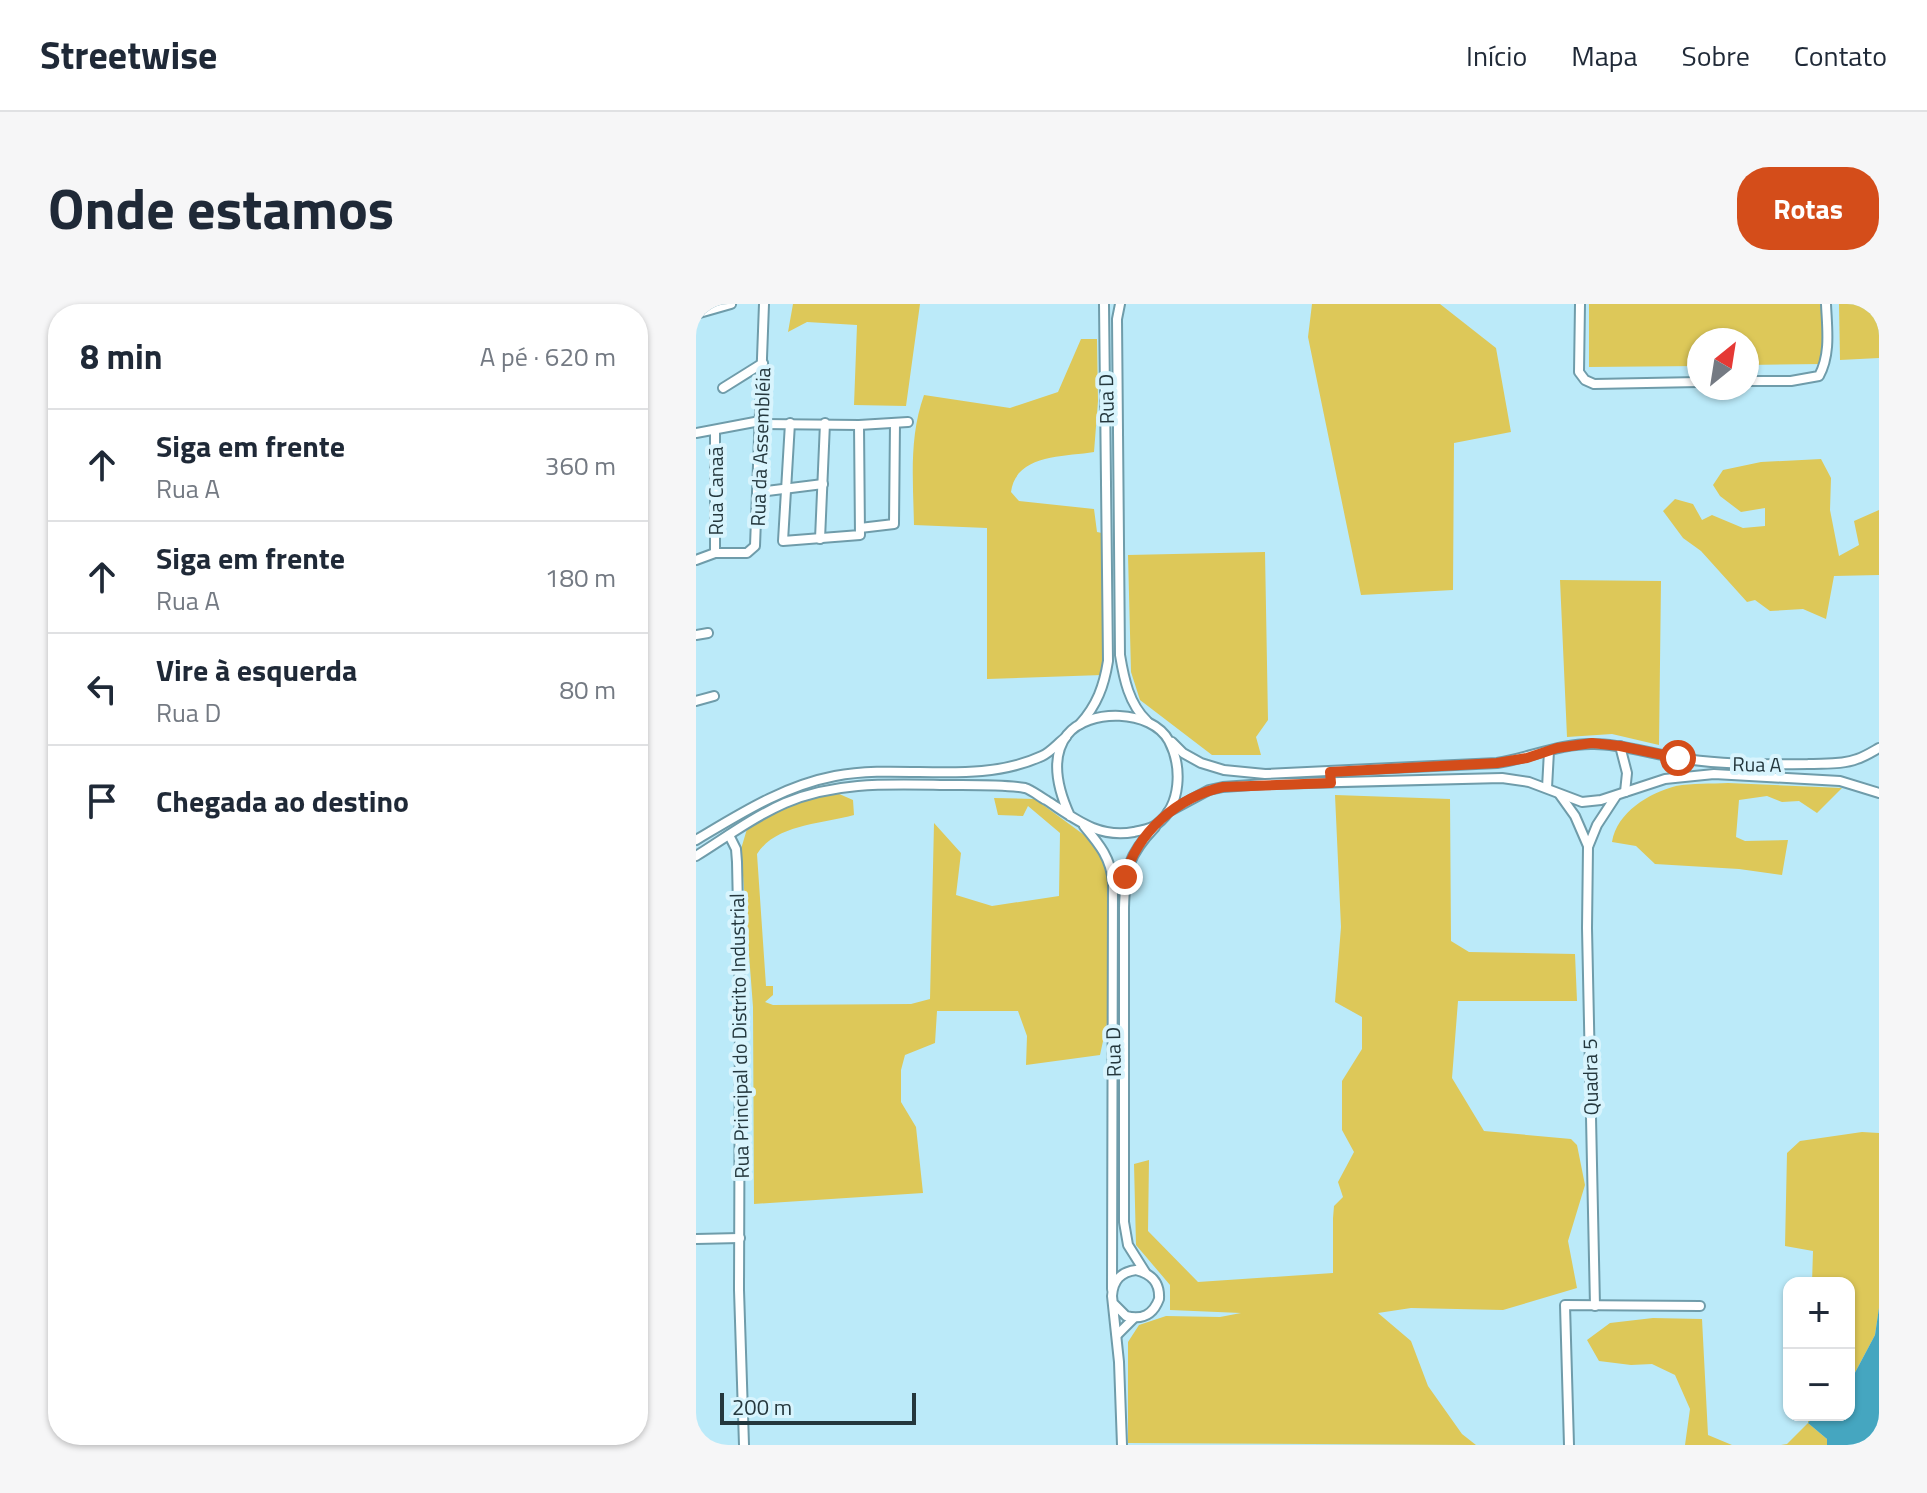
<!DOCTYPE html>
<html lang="pt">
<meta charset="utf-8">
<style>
body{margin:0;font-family:"Titillium Web",sans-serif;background:#f6f6f7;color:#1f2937}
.controls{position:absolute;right:24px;bottom:24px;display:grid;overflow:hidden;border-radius:16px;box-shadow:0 2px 6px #0004}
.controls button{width:72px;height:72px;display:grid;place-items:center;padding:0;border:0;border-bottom:2px solid #e0e1e3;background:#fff;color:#1f2937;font:40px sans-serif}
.compass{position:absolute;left:991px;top:24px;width:72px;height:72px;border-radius:50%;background:#fff;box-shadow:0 2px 6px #0004;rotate:30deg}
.scale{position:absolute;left:24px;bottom:20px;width:196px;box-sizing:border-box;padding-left:8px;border:4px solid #24373d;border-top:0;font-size:22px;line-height:28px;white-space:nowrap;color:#24373d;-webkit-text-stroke:6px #d8f4fd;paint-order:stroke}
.stop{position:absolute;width:24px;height:24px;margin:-18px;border:6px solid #d44d1a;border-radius:50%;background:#fff}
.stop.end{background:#d44d1a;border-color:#fff;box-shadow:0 2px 8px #0008}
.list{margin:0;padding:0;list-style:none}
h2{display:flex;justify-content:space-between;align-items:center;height:104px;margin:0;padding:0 32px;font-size:34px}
h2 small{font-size:26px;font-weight:400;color:#747a83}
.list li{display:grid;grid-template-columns:52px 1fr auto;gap:24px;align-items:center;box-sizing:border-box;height:112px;padding:0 32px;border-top:2px solid #e0e1e3}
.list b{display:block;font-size:30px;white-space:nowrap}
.list p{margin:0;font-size:26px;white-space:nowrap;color:#747a83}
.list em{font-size:26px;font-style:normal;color:#747a83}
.icon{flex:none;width:44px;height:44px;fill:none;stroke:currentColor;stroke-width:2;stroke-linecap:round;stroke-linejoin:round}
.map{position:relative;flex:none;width:1183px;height:1141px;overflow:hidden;border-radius:32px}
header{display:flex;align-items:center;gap:48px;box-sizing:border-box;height:112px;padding:0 40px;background:#fff;border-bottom:2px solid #e0e1e3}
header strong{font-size:38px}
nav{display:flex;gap:44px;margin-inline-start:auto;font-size:28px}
.intro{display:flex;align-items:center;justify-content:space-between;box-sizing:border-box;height:192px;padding:0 48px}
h1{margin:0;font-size:56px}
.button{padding:20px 36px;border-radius:32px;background:#d44d1a;color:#fff;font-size:28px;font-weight:700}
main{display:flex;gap:48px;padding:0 48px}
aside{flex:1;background:#fff;border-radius:32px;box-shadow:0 2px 6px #0004}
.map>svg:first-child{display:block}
.green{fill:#ddc859}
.water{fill:#45a6c0}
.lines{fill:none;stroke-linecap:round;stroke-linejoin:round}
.minor-casing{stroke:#6f9caa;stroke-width:12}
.minor{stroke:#fff;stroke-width:8}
.route{stroke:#d44d1a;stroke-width:10}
.labels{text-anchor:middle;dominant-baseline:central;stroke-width:8;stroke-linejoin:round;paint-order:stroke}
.street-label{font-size:20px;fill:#24373d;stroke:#d8f4fd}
</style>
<header>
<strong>Streetwise</strong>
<nav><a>Início</a><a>Mapa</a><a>Sobre</a><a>Contato</a></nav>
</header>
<div class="intro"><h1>Onde estamos</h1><a class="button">Rotas</a></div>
<main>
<aside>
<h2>8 min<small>A pé · 620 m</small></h2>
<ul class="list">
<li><svg class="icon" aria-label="ahead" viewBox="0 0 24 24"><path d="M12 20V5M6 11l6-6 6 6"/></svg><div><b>Siga em frente</b><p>Rua A</p></div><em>360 m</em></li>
<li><svg class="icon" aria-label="ahead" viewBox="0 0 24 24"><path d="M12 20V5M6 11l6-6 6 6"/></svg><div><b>Siga em frente</b><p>Rua A</p></div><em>180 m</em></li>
<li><svg class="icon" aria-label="left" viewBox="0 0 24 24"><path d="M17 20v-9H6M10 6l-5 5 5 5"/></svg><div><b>Vire à esquerda</b><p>Rua D</p></div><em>80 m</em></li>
<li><svg class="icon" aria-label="arrive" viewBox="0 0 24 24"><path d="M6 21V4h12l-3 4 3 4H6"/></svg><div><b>Chegada ao destino</b></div></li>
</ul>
</aside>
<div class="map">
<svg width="1183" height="1141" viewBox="0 0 1183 1141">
<rect width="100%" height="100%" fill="#bbeaf9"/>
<g class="green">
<path d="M 97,0 L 224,0 L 210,102 L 158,101 L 161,21 L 111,18 L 92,28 Z"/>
<path d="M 616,0 L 744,0 L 800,44 L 815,128 L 758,139 L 757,286 L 665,291 L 612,33 Z"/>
<path d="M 893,0 L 1126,0 L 1126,60 L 1051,61 L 1051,36 L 1003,36 L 1003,62 L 893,63 Z"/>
<path d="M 1143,0 L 1183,0 L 1183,54 L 1144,56 Z"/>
<path d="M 385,35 L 401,35 L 402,97 L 398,148 C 367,153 320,150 315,188 L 323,197 L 398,205 L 401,228 L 406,229 L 406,371 L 291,375 L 291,224 L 218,221 C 217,176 213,133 228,91 L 314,104 L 362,88 Z"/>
<path d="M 1125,155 L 1135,174 L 1134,206 L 1143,252 L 1163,241 L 1158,217 L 1183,206 L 1183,271 L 1138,272 L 1130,315 L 1107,305 L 1074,307 L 1059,296 L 1051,298 L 1005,247 L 987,234 L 967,207 L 979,195 L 997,200 L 1006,216 L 1016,211 L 1047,224 L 1069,222 L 1069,204 L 1045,208 L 1024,192 L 1017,181 L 1027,166 L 1065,158 Z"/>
<path d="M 569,248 L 572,416 L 560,433 L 565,451 L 516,451 L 444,396 L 435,368 L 432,251 Z"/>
<path d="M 864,276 L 965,277 L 963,441 L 916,430 L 871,433 Z"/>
<path d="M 1032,479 L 1146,484 L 1121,509 L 1103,497 L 1086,498 L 1071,492 L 1043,496 L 1040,533 L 1049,537 L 1092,536 L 1086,571 L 1043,565 L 959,560 L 940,542 L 916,538 C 921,508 953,489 980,482 C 996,479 1015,480 1032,479 Z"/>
<path d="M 141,489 L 157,496 L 158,511 C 126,520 80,520 61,550 L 70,682 L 77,682 L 77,691 L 69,698 L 77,701 L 215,700 L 234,695 L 238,519 L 265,549 L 260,591 L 296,602 L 363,592 L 364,529 L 332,502 L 327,512 L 302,511 L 298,494 L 339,495 L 395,536 L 406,548 L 413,569 L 414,705 L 404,751 L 330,761 L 331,732 L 322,707 L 241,707 L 239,739 L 209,751 L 205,766 L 205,798 L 220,823 L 227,889 L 58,900 L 57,703 L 45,545 L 51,525 C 79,509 108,492 141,489 Z"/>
<path d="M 639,491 L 754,495 L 755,637 L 773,648 L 879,650 L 881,697 L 762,697 L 756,774 L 788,827 L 875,835 L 881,841 L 889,881 L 872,937 L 881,984 L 807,1006 L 715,1004 L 682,1009 L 715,1037 L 732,1082 L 766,1130 L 780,1141 L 432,1139 L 432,1038 L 443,1021 L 470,1012 L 524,1013 L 545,1009 L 474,1006 L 474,981 L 440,941 L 438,860 L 453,856 L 452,927 L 502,978 L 637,969 L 637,914 L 638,902 L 647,893 L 642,878 L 658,848 L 646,826 L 646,777 L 666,745 L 666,713 L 639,698 L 645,623 Z"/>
<path d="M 1166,828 L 1183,829 L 1183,1004 L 1179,1031 L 1153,1080 L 1153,979 L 1116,979 L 1117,947 L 1089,942 L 1091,849 L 1104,837 Z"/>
<path d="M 957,1014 L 1006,1015 L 1012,1131 L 1036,1141 L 989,1141 L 994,1105 L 979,1071 L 956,1060 L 935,1061 L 903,1057 L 891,1036 L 914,1019 Z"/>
<path d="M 1112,1111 L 1118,1111 L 1112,1119 L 1131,1135 L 1131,1141 L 1085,1141 L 1091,1140 L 1112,1119 Z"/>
</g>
<path class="water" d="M 1183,1004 L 1183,1141 L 1131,1141 L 1131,1135 L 1112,1119 L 1118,1111 L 1153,1111 L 1153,1080 L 1179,1031 Z"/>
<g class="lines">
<g class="minor-casing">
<g id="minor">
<path d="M 424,0 L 421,15 L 424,351 C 428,375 433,400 451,417"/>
<path d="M 884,0 L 883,68 L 889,76 L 898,80 L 1003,78"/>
<path d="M 0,10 L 35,0"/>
<path d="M 1051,77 L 1095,77 L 1123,72 C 1135,50 1131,24 1130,0"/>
<path d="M 27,84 L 67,59"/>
<path d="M 94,119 L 87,237 L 164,231 L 163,121"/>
<path d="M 64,120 L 163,121 L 212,118"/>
<path d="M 19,126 L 19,249"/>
<path d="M 0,129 L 64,117"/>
<path d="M 63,188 L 127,180"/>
<path d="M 164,224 L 198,220 L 199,119"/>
<path d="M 124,235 L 129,119"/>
<path d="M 0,256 L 19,249 L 51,249 L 59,242 L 68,0"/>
<path d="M 0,331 L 12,329"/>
<path d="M 0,397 L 18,392"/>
<path d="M 384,420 C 401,401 408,382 412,357 L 408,0"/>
<path d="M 476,438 L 487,449 L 505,459 L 528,466 L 569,470 L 801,459 C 833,454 865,439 898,440 C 927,440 954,450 983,454 C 1025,461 1069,461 1112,460 C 1128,459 1146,461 1161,455 C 1168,453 1176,448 1183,444"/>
<path d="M 924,442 L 931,469 L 929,488"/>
<path d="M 851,484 L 853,447"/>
<path d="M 864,491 L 879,512 L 892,542"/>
<path d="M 472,508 L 513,486 L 527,483 L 569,480 L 806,474 L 833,478 L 886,498 L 905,496 L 969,475 L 1018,470 L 1144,477 L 1183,489"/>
<path d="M 388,522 C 403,540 415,554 417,579 L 416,985"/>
<path d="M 33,531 L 40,545 L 41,558 L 44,698 L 43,986 L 48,1141"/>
<path d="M 0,536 C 44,510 87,482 139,472 C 207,459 281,482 346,452 C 355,448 362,439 370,433"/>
<path d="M 0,552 C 29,534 57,513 89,499 C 138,478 191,480 244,481 C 267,481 309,480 329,484 C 336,486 344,493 350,496 C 378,514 402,535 438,528 C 445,526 456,525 461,520 C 486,501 486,462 473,437 C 456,405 392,404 371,431 C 353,455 363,488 374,512"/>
<path d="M 0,935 L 44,934"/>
<path d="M 449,968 L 432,941 L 428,918 L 428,604 C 429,566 432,551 459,523"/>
<path d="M 417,999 L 430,1012 C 446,1016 457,1011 463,995 C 464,979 456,970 440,966 C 425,968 417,976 416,992 L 423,1058 L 426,1141"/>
<path d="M 899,1002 L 891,624 L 892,543 L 901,521 L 920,492"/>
<path d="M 421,1031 L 438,1014"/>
<path d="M 873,1141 L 869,1001 L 1004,1002"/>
</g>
</g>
<use href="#minor" class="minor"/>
</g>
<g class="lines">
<path class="route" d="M 429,573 C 441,528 482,493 527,483 L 635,479 L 634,468 L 801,459 L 831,454 L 861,444 L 896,439 L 924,442 L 982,454"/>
</g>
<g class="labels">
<g class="street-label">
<text transform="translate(410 95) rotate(-91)">Rua D</text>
<text transform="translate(64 143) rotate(-88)">Rua da Assembléia</text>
<text transform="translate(19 187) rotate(-90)">Rua Canaã</text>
<text transform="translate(1061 460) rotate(1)">Rua A</text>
<text transform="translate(43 732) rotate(-91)">Rua Principal do Distrito Industrial</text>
<text transform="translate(417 748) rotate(-91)">Rua D</text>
<text transform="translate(894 773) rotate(-91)">Quadra 5</text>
</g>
</g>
</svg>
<div class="controls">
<button>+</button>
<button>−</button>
</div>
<svg class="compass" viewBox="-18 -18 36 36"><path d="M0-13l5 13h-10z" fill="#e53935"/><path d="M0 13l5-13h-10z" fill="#747a83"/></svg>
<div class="scale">200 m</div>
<div class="stop" style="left:982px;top:454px"></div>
<div class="stop end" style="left:429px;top:573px"></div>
</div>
</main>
